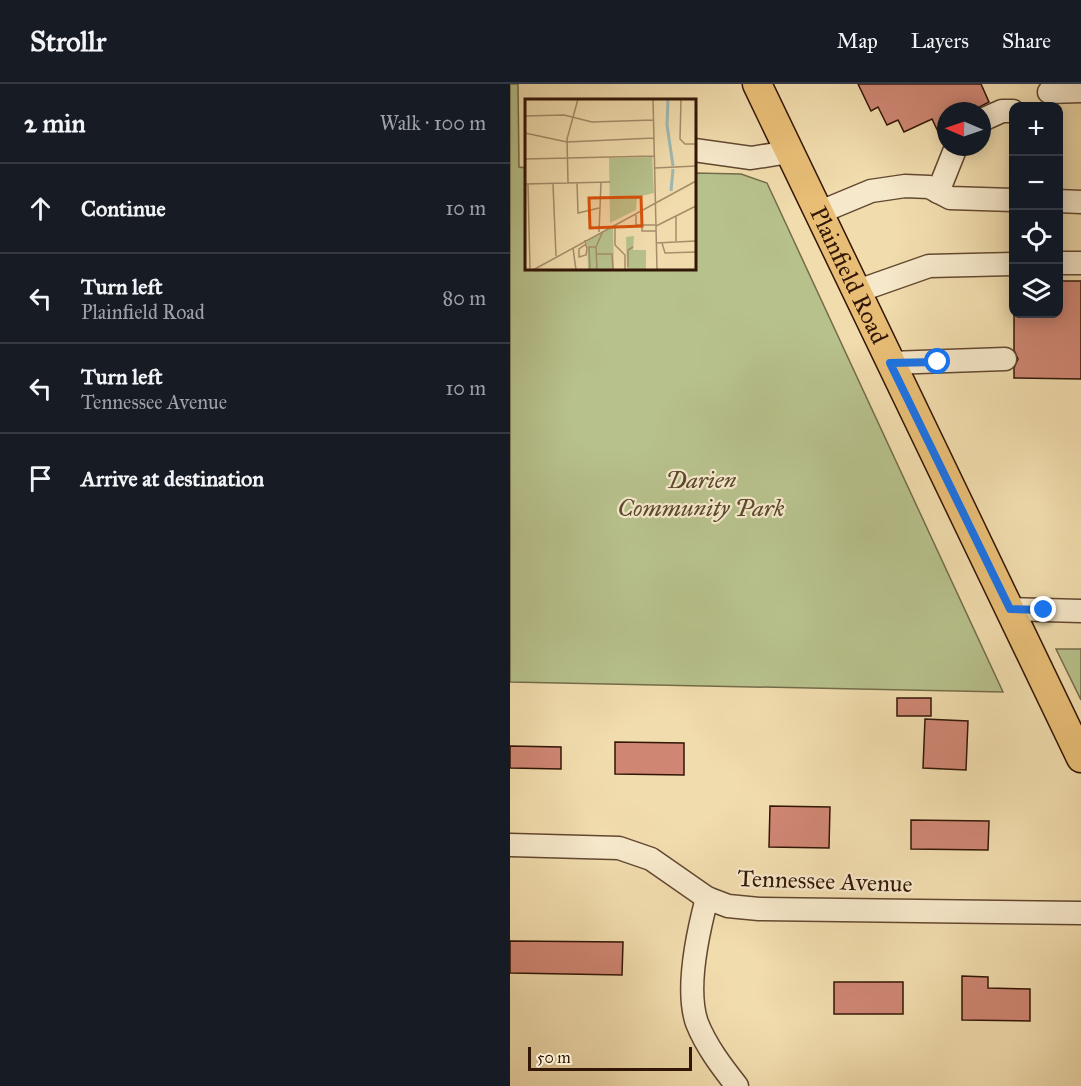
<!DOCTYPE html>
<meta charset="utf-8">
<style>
body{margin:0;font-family:"IM FELL Great Primer",serif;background:#20242c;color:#f1f3f6}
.controls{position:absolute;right:18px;top:18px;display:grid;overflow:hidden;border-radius:12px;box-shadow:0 3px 15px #0003}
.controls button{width:54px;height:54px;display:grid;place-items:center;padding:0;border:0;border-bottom:2px solid #363941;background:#171b24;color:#f1f3f6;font:30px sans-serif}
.compass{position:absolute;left:427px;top:18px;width:54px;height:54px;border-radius:50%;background:#171b24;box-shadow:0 3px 15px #0003;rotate:272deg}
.scale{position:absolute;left:18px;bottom:15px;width:164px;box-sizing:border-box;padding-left:6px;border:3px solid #321606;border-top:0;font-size:16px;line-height:21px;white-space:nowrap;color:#321606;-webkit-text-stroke:4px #f6e8ca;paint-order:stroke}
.stop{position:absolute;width:18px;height:18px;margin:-14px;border:4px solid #1a73e8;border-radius:50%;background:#fff}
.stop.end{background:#1a73e8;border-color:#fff;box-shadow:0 2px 6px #0008}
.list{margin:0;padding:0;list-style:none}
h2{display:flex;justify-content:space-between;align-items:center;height:78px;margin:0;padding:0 24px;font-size:26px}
h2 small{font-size:20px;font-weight:400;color:#9ea1a6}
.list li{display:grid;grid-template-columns:39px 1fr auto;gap:18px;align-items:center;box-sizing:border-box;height:90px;padding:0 24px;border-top:2px solid #363941}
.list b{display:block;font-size:22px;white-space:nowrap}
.list p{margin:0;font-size:20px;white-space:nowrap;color:#9ea1a6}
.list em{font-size:20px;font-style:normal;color:#9ea1a6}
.icon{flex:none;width:33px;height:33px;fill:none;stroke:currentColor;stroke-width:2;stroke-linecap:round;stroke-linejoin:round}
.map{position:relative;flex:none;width:571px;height:1002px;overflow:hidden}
header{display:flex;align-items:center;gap:36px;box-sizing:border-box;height:84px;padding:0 30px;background:#171b24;border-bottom:2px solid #363941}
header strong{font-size:28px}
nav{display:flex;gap:33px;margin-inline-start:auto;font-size:21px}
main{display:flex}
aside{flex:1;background:#171b24}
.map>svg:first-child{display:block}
.park{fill:#b7c18c;stroke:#746c49;stroke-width:1.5}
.building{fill:#cf8673;stroke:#321606;stroke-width:1.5}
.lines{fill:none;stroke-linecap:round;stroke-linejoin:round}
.minor-casing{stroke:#624830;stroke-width:25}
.major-casing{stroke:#321606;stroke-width:31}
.minor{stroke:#f6e8ca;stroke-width:22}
.major{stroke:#e8be76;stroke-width:28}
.route{stroke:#1a73e8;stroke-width:8}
.labels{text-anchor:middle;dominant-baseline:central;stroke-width:4.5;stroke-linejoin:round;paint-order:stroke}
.street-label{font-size:24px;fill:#321606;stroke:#f6e8ca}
.park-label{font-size:24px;font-style:italic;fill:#5a492e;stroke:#f6e8ca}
.inset-river{fill:none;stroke:#9eb9b3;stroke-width:3}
.inset-road{fill:none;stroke:#a58d6a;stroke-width:1.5}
.view{fill:#d6520b;fill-opacity:0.15;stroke:#d6520b;stroke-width:3}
.inset-edge{fill:none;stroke:#321606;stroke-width:3}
</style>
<header>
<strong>Strollr</strong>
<nav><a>Map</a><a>Layers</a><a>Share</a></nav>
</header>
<main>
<aside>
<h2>2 min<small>Walk · 100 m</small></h2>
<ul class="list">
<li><svg class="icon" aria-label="ahead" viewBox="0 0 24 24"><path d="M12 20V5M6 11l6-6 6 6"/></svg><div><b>Continue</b></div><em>10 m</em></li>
<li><svg class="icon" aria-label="left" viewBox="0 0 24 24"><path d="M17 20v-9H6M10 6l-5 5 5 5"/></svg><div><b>Turn left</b><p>Plainfield Road</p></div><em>80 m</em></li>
<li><svg class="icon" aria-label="left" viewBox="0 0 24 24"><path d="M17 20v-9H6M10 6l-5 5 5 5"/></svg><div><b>Turn left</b><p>Tennessee Avenue</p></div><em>10 m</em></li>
<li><svg class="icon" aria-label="arrive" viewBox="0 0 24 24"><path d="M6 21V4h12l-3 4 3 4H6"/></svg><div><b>Arrive at destination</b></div></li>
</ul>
</aside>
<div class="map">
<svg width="571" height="1002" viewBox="0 0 571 1002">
<rect width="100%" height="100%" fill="#f1dcad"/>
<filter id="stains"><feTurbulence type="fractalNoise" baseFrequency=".00333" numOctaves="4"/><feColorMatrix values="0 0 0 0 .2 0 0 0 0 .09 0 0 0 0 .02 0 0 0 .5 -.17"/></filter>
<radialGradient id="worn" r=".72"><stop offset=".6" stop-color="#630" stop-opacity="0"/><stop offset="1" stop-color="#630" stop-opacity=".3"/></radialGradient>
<g class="park">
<path d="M 0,0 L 8,0 L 9,83 L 16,84 L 16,184 L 184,184 L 185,89 L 231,90 L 257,99 L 493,608 L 0,598 Z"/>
<path d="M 546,565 L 571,565 L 571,616 Z"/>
</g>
<g class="building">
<path d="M 348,0 L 471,0 L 479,18 L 462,27 L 436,27 L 436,54 L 433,58 L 422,35 L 394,48 L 388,36 L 377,41 L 368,23 L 361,27 Z"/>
<path d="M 549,197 L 571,197 L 571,295 L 504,294 L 504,284 L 508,275 L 504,266 L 504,230 L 549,230 Z"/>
<rect x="387" y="614" width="34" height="18"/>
<path d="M 415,635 L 458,637 L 456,686 L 413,684 Z"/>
<path d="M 105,658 L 174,659 L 174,691 L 105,690 Z"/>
<path d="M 0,662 L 51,663 L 51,685 L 0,684 Z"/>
<path d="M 260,722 L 320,723 L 319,764 L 259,763 Z"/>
<path d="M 401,736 L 479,737 L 478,766 L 401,765 Z"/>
<path d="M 0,857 L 113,858 L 112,891 L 0,889 Z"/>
<path d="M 452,892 L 478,893 L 478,904 L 520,905 L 520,937 L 452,936 Z"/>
<rect x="324" y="898" width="69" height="32"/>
</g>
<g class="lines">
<g class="minor-casing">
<g id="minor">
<path d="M 539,8 L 571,7"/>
<path d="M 472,36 L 492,27 L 503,27"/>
<path d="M 184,66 L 241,74 L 279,68"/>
<path d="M 428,108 L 446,63"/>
<path d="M 548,117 L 571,118"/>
<path d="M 308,129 L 361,107 L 395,102 L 419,103 L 440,114 L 503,116"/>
<path d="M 548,179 L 571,179"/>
<path d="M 345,208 L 419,182 L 503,180"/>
<path d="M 380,279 L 495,275"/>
<path d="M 500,525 L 571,527"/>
<path d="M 0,761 L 109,764 L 141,775 L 197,814 L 218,822 L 249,825 L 571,829"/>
<path d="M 197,814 C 188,848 175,905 187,939 C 196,962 212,983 227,1002"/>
</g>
</g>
<g class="major-casing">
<g id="major">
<path id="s1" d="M 247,0 L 571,674"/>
</g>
</g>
<use href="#minor" class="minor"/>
<use href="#major" class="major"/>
</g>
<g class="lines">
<path class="route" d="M 428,278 L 380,279 L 500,525 L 534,526"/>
</g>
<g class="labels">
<g class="street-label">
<text stroke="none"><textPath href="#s1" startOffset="212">Plainfield Road</textPath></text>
<text transform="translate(315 797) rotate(2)">Tennessee Avenue</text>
</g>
<g class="park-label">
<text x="191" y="396">Darien<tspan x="191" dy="28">Community Park</tspan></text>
</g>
</g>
<g transform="translate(15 15)">
<rect width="171" height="171" fill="#f1dcad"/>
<path d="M 127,58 L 129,94 L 112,98 L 111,111 L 85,124 L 84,59 ZM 88,127 L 89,171 L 63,171 L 62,141 ZM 109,137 L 108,151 L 121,151 L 121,171 L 102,171 L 101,138 Z" fill="#b7c18c"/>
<path class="inset-river" d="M 143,0 L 142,26 L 148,67M 146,92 L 148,70"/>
<path class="inset-road" d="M 128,0 L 132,171M 156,0 L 155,40 L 160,45 L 171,45M 0,17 L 39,16 L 67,23 L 128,21M 0,34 L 42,43 L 129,39M 0,60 L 129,57M 130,69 L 171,67M 43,84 L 42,40 L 53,0M 52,84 L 53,114 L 74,109M 0,85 L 85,83M 3,85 L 5,171M 28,85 L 31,157M 111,116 L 111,126 L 131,126M 151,117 L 151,142M 90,126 L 90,146 L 100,156 L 100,171M 117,126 L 117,132 L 131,132M 131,127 L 171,107M 74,133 L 76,83M 60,141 L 60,142 L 61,145 L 61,147 L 62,149 L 61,156 L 54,158 L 54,150 L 61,145M 131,144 L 171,142M 137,144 L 140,154 L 171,153M 48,149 L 51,171M 71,155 L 87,155 L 88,171M 103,168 L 103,151 L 108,148M 8,171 L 171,82M 65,171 L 64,148 L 71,148M 72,171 L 71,148 L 78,132"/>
<path class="view" d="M 116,98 L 117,127 L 65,129 L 64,99 Z"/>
<rect width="171" height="171" class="inset-edge"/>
</g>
<rect width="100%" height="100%" filter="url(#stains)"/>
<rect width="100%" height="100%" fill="url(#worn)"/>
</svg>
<div class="controls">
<button>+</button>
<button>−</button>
<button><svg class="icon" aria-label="locate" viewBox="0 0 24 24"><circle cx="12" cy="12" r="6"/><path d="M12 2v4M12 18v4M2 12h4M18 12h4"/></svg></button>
<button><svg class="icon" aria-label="layers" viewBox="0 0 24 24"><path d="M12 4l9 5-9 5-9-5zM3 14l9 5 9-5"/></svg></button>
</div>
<svg class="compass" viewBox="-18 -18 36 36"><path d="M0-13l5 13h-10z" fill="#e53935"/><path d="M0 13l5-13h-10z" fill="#9ea1a6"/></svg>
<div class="scale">50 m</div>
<div class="stop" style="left:428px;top:278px"></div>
<div class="stop end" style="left:534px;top:526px"></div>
</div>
</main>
